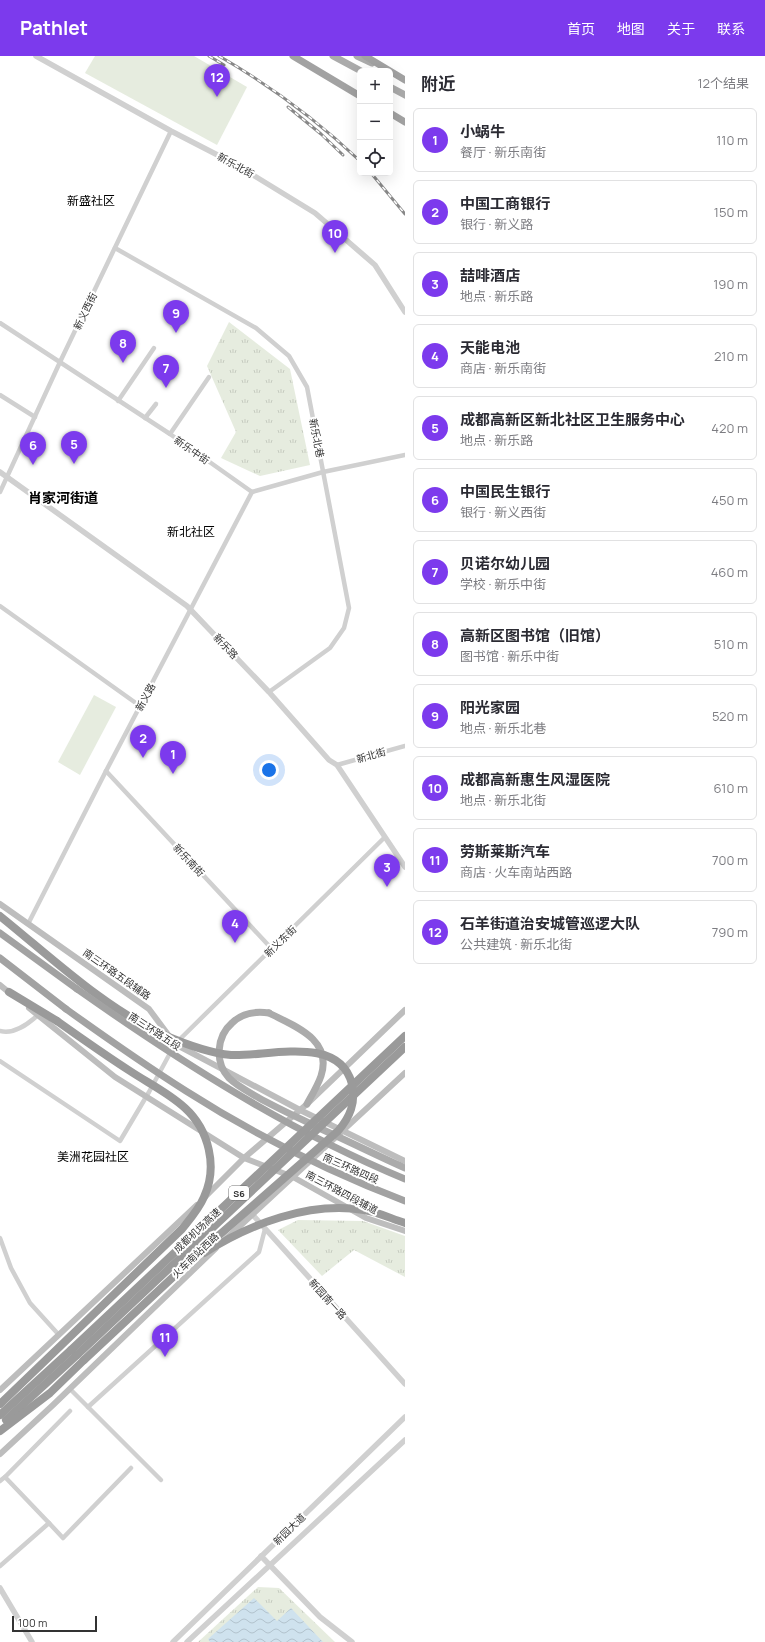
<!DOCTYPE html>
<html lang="zh">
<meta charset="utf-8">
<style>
body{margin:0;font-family:Manrope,"Noto Sans SC",sans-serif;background:#f7f7f7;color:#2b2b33}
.controls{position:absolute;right:12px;top:12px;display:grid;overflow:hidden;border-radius:6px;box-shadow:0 4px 16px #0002}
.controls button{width:36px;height:36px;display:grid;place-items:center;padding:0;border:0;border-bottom:1px solid #e1e1e2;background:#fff;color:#2b2b33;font:20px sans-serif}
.scale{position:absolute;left:12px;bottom:10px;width:85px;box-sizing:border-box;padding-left:4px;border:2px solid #333;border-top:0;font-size:11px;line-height:14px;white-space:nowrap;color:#333;-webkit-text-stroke:3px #fff;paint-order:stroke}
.you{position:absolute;left:269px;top:714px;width:14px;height:14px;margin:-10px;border:3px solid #fff;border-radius:50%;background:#1a73e8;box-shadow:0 0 0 6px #1a73e833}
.badge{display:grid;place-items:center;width:26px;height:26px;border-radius:50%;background:#7c3aed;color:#fff;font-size:13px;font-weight:700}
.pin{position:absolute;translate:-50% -33px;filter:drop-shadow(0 1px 2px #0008)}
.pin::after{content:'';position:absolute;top:21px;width:14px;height:12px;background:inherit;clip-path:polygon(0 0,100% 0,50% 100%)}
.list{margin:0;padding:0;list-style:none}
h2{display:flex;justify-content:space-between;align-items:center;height:52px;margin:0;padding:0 16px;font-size:17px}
h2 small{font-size:13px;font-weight:400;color:#7c7c81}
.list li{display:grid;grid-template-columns:26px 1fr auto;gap:12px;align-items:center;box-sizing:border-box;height:64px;margin:0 8px 8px;padding:0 8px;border:1px solid #e1e1e2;border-radius:6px}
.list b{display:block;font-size:15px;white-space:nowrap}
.list p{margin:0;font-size:13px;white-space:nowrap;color:#7c7c81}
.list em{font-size:13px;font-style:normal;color:#7c7c81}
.icon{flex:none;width:22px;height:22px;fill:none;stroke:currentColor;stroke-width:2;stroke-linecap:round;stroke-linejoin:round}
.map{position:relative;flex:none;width:405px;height:1586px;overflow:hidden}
header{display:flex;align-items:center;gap:24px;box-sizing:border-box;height:56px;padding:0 20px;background:#7c3aed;color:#fff}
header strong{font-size:19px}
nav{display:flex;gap:22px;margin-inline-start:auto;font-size:14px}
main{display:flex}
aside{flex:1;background:#fff}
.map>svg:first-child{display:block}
.grass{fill:url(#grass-tufts)}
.garden{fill:#e6ecdf}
.water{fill:url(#water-waves)}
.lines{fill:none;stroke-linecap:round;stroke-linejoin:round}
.minor{stroke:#d0d0d0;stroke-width:4.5}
.tertiary{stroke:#d0d0d0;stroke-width:5.5}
.secondary{stroke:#bdbdbd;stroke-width:6}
.primary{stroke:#ababab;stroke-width:7}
.trunk{stroke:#a2a2a2;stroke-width:7}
.motorway{stroke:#9a9a9a;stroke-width:8}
.rail-casing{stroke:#888;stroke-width:3}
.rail{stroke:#fff;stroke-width:1.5;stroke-dasharray:4.5;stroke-linecap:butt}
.primary-bridge{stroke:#ababab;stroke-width:7}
.trunk-bridge{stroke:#a2a2a2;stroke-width:7}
.motorway-bridge{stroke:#9a9a9a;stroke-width:8}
.labels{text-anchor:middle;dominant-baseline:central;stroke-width:4;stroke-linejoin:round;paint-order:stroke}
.shield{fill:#fff;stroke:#707070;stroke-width:1}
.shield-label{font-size:9px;font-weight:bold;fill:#333}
.street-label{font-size:10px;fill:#333;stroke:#fff}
.quarter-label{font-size:12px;fill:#000;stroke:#fff}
.district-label{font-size:14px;font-weight:bold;fill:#000;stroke:#fff}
</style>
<header>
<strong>Pathlet</strong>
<nav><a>首页</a><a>地图</a><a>关于</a><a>联系</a></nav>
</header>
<main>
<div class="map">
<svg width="405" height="1586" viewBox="0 0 405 1586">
<defs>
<pattern id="grass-tufts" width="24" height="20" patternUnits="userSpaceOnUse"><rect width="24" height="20" fill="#e6ecdf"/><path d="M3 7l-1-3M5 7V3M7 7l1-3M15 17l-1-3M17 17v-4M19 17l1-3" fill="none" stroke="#c6cbc0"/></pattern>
<pattern id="water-waves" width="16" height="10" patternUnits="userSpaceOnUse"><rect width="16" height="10" fill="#cfe2ee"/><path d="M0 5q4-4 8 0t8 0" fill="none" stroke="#b2c2cd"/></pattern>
</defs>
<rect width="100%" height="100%" fill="#fff"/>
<g class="grass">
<path d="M 229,266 L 290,313 L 310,409 L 260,420 L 221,402 L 236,376 L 207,310 Z"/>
<path d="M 298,1164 L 363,1165 L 405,1180 L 405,1221 L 354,1194 L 322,1220 L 278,1174 Z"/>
<path d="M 258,1531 L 279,1532 L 335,1586 L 198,1586 Z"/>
</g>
<g class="garden">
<path d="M 95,0 L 194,0 L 247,31 L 217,89 L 85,17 Z"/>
<path d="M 94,639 L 116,651 L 80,719 L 58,706 Z"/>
</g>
<path class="water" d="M 254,1542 L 277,1565 L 291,1552 L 323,1586 L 210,1586 L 208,1583 Z"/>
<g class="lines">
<g class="minor">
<path d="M 115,192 L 256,272 L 289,300 L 307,331 L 349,552 L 344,572 L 330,592 L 269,636"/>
<path d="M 0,267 L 170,378 L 252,436"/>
<path d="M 0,339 L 35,361"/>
<path d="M 118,345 L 154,292"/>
<path d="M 145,362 L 156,348"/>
<path d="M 170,378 L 209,321"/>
<path d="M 0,436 L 60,306 L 171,75"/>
<path d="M 252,436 L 323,416 L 405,399"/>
<path d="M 0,550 L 140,650"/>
<path d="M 337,709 L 405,690"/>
<path d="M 106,715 L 272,893"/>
<path d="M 28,868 L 106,715 L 252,436"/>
<path d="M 0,975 C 14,979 28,968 38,959"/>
<path d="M 0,1005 L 120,1085 L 149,1036 L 175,988 L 385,781"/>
<path d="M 0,1182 L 11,1212 L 30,1247 L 59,1279"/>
<path d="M 70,1333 L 161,1424"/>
<path d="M 88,1351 L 259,1196 L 265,1173"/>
<path d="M 0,1425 L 5,1421"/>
<path d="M 49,1467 L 63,1482 L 131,1412"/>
<path d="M 0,1510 L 49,1467 L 5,1421 L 70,1355"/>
</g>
<g class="tertiary">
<path d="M 36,0 L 171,75 L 235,108 L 315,157 L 375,209 L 405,256"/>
<path d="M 0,416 L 187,550 L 269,636 L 329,704 L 337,709 L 405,811"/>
<path d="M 252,1158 L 405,1328"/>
<path d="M 261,1500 L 320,1561 L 352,1586"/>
<path d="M 0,1532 L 32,1586"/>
<path d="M 173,1586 L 405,1361"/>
<path d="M 187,1586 L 405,1384"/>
</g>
<g class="secondary">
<path d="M 0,848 L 149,953 L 175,988 L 300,1054 L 405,1105"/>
<path d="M 0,929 L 11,938"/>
<path d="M 29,952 L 115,1021 L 244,1102 L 293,1121 L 366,1162 L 405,1175"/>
<path d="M 205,1141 L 244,1102 L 307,1048 L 405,954"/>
<path d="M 227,1182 L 405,1017"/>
<path d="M 0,1334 L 197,1149"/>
<path d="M 0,1398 L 53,1349 L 216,1192"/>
</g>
<g class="primary">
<path d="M 333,0 L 361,15"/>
<path d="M 357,0 L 372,7"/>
<path d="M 390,31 L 405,39"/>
<path d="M 269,957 C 294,970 333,983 321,1020 C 318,1029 312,1039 307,1048"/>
</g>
<g class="trunk">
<path d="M 293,0 L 360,40"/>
<path d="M 390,57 L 405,66"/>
<path d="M 0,877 L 77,933"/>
<path d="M 0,902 L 66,953"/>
</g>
<g class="motorway">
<path d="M 0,860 C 51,901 104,952 164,979"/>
<path d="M 9,936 L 57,965"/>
<path d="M 0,1359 L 71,1294"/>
<path d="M 6,1364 L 77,1299"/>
<path d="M 0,1375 L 50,1337 L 84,1304"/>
</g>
<g class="rail-casing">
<g id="rail">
<path d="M 209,0 L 224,9"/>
<path d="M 219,0 C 271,30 317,64 360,105"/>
<path d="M 288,51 L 321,78 L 343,99"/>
<path d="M 371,117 L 405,158"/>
</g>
</g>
<use href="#rail" class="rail"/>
<path class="primary-bridge" d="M 269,957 C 255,955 242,957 232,967 C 217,980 214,1006 229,1022 C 237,1030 249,1036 259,1042 C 279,1053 299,1062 319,1072 C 348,1085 376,1099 405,1112"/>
<g class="trunk-bridge">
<path d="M 365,0 L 405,24"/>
<path d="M 77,933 C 181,1006 287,1074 405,1123"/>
<path d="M 66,953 C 105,981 145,1009 186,1035 C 255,1079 329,1116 405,1145"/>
</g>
<g class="motorway-bridge">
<path d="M 204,1197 C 250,1168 309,1145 364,1154 C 378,1156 392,1163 405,1167"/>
<path d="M 71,1294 L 405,980"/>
<path d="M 77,1299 L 405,991"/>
<path d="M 84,1304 L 201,1195 L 338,1075 C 350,1061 356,1047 352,1028 C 339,978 267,1001 231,999 C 208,997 185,988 164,979"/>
<path d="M 0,1348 L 182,1173 C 190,1163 199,1153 204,1141 C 218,1111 209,1074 185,1052 C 169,1037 148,1027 130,1015 C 105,999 81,982 57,965"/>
</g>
</g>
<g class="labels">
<rect class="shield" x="229" y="1130" width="20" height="14" rx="3"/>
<g class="shield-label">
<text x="239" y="1137">S6</text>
</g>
<g class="street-label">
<text transform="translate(236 109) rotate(29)">新乐北街</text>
<text transform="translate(85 255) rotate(-64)">新义西街</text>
<text transform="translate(317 382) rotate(79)">新乐北巷</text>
<text transform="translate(192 394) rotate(35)">新乐中街</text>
<text transform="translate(226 590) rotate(46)">新乐路</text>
<text transform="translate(145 641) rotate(-62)">新义路</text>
<text transform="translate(371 699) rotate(-16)">新北街</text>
<text transform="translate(189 804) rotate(47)">新乐南街</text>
<text transform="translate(280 885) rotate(-44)">新义东街</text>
<text transform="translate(117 918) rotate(35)">南三环路五段辅路</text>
<text transform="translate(155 975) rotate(33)">南三环路五段</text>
<text transform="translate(351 1112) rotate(24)">南三环路四段</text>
<text transform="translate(342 1136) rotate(28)">南三环路四段辅道</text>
<text transform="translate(197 1174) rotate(-43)">成都机场高速</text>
<text transform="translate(195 1199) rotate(-44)">火车南站西路</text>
<text transform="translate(328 1243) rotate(48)">新园南一路</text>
<text transform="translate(289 1473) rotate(-44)">新园大道</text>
</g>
<g class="quarter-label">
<text x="91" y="144">新盛社区</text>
<text x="191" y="475">新北社区</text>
<text x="93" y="1100">美洲花园社区</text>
</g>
<g class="district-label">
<text x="63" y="441">肖家河街道</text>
</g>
</g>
</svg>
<div class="controls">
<button>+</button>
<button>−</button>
<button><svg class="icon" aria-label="locate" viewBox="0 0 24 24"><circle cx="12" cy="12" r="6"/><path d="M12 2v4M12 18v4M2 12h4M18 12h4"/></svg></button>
</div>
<div class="scale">100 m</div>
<div class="you"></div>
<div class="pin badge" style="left:173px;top:718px">1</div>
<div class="pin badge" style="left:143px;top:702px">2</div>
<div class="pin badge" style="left:387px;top:831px">3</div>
<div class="pin badge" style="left:235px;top:887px">4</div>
<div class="pin badge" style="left:74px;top:408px">5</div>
<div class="pin badge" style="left:33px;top:409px">6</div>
<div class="pin badge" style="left:166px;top:332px">7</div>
<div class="pin badge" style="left:123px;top:307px">8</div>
<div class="pin badge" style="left:176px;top:277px">9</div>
<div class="pin badge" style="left:335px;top:197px">10</div>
<div class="pin badge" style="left:165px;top:1301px">11</div>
<div class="pin badge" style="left:217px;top:41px">12</div>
</div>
<aside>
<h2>附近<small>12个结果</small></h2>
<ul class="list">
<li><span class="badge">1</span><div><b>小蜗牛</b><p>餐厅 · 新乐南街</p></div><em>110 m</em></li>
<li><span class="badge">2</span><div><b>中国工商银行</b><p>银行 · 新义路</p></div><em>150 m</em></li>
<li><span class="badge">3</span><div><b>喆啡酒店</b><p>地点 · 新乐路</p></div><em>190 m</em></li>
<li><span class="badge">4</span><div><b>天能电池</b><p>商店 · 新乐南街</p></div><em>210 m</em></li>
<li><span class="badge">5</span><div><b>成都高新区新北社区卫生服务中心</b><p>地点 · 新乐路</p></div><em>420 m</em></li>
<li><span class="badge">6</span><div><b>中国民生银行</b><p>银行 · 新义西街</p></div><em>450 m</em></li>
<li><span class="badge">7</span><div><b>贝诺尔幼儿园</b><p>学校 · 新乐中街</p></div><em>460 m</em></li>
<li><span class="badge">8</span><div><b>高新区图书馆（旧馆）</b><p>图书馆 · 新乐中街</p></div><em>510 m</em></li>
<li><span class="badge">9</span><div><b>阳光家园</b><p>地点 · 新乐北巷</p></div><em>520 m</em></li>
<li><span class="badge">10</span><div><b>成都高新惠生风湿医院</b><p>地点 · 新乐北街</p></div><em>610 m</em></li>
<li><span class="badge">11</span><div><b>劳斯莱斯汽车</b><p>商店 · 火车南站西路</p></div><em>700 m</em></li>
<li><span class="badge">12</span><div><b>石羊街道治安城管巡逻大队</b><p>公共建筑 · 新乐北街</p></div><em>790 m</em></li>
</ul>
</aside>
</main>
